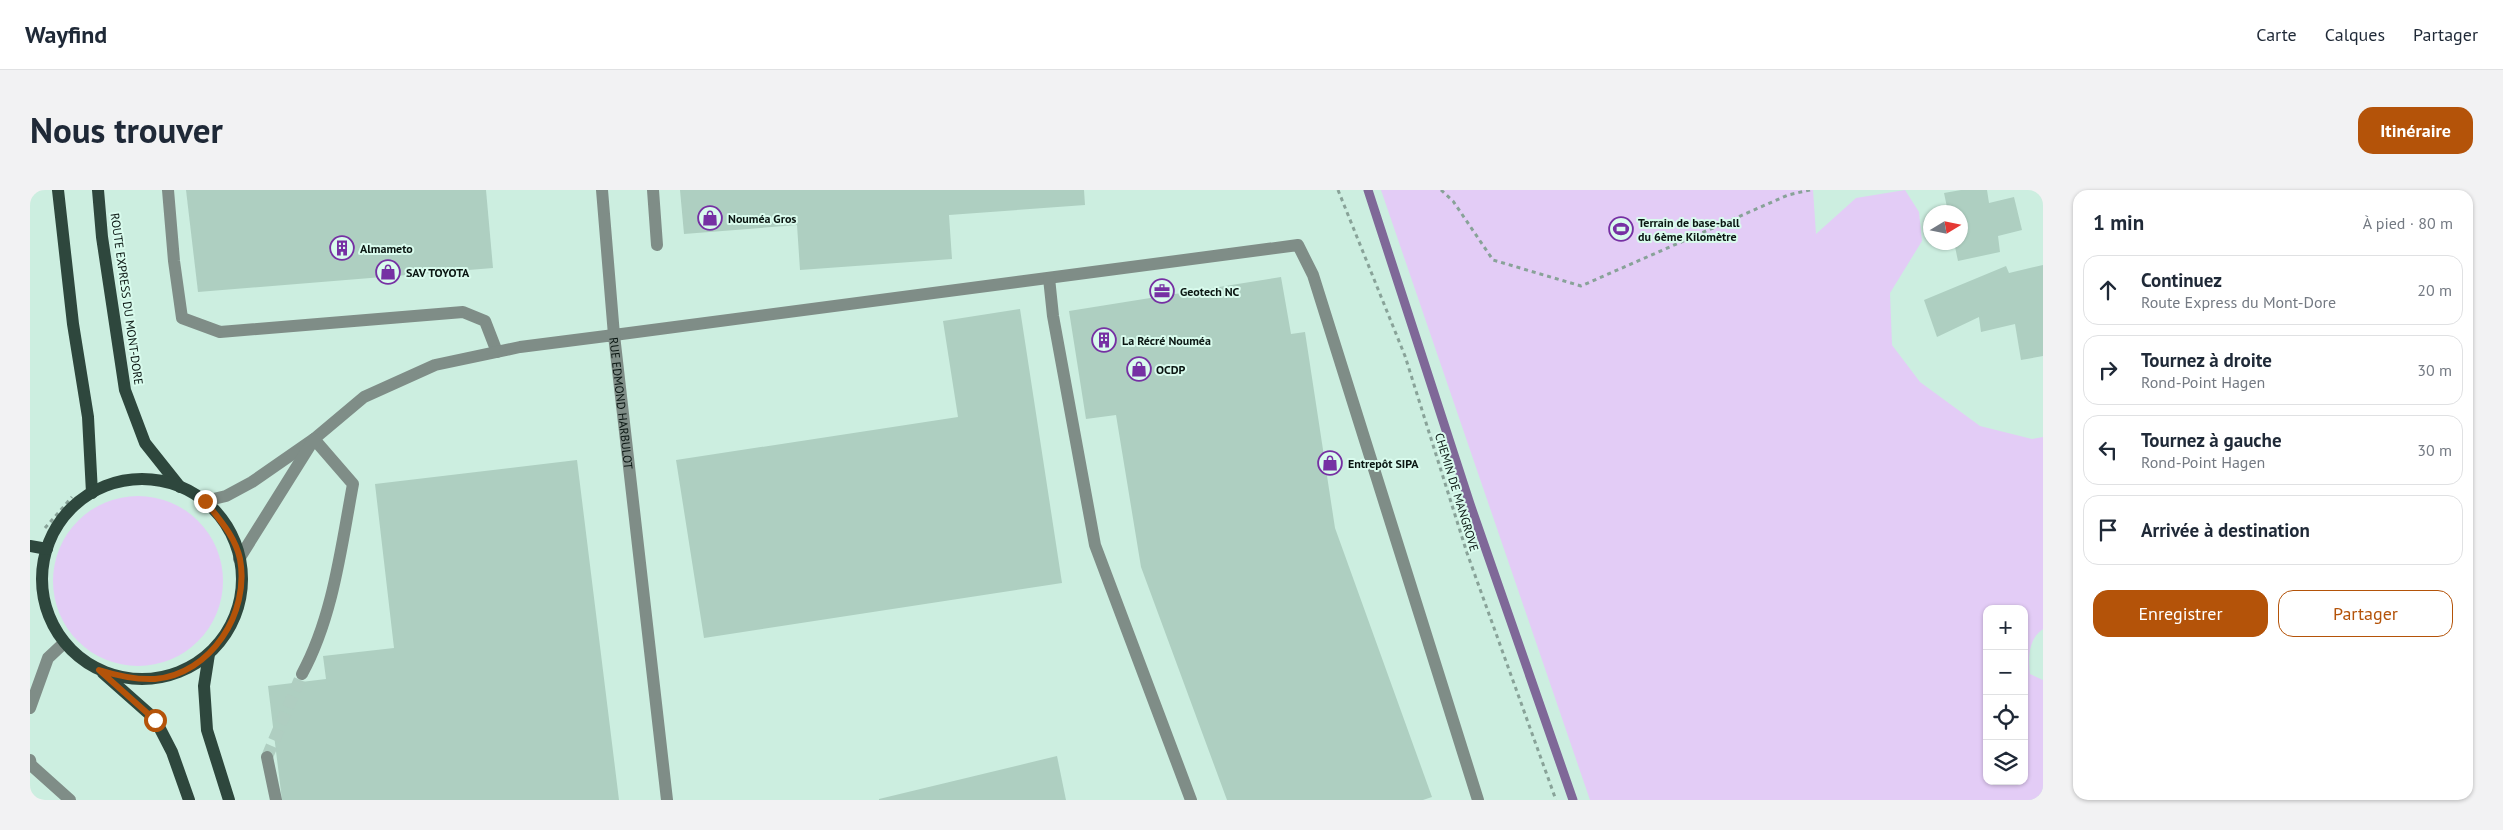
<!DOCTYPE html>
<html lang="fr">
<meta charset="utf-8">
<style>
body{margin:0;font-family:"PT Sans",sans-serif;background:#f2f2f3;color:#1f2937}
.controls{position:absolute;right:15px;bottom:15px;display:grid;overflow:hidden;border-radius:10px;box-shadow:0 1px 4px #0004}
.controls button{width:45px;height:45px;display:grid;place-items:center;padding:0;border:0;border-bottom:1px solid #e0e1e3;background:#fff;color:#1f2937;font:25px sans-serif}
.compass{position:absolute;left:1893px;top:15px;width:45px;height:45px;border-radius:50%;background:#fff;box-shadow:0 1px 4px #0004;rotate:80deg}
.stop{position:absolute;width:15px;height:15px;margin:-11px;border:4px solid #b45309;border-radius:50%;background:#fff}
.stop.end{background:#b45309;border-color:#fff;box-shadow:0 1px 5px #0008}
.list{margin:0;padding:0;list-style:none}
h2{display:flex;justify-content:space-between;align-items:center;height:65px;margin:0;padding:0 20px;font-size:21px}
h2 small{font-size:16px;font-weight:400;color:#747a83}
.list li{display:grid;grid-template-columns:32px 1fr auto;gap:15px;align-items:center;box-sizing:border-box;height:70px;margin:0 10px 10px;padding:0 10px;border:1px solid #e0e1e3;border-radius:15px}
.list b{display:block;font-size:19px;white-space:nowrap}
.list p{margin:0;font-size:16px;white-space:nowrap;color:#747a83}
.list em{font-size:16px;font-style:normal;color:#747a83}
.actions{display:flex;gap:10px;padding:15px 20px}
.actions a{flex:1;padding:11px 0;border:1px solid #b45309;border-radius:15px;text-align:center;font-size:18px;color:#b45309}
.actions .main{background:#b45309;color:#fff}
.icon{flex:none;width:28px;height:28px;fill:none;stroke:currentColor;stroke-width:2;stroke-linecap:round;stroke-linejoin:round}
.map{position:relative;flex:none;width:2013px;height:610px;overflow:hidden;border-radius:15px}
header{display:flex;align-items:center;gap:30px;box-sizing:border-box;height:70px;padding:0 25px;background:#fff;border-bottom:1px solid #e0e1e3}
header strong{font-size:24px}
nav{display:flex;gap:28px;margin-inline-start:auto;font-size:18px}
.intro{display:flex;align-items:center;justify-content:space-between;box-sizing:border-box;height:120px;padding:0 30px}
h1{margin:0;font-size:35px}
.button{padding:12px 22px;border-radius:15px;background:#b45309;color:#fff;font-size:18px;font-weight:700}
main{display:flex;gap:30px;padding:0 30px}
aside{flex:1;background:#fff;border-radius:15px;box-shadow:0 1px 4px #0004}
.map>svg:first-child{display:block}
.green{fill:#e3ccf6;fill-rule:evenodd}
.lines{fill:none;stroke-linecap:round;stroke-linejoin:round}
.stream{stroke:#7f6898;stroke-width:9}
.building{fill:#aecfc1}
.minor-tunnel{stroke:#afcec1;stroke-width:12;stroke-dasharray:12 6;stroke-linecap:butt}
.path{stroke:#88a298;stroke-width:3;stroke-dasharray:4 4;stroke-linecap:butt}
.minor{stroke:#7f8d87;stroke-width:12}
.major{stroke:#2e473d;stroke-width:12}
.route{stroke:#b45309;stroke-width:6}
.labels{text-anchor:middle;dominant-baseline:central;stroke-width:4;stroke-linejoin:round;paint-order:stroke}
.poi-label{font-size:12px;font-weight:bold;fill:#0a1612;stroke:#d9fbed;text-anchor:start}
.street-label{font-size:12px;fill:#0a1612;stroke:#d9fbed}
</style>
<header>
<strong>Wayfind</strong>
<nav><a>Carte</a><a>Calques</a><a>Partager</a></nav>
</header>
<div class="intro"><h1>Nous trouver</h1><a class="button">Itinéraire</a></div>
<main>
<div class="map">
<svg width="2013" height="610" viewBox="0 0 2013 610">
<rect width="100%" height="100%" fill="#cceee0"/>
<g class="green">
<path d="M 1351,0 L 1783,0 L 1786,44 L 1826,8 L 1875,0 L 1889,22 L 1892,51 L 1860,103 L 1862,155 L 1890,192 L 1950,236 L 2002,249 L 2013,247 L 2013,439 C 1998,449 1998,469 2000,484 L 2013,490 L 2013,610 L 1560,610 ZM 1957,419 L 1994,419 L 1994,591 L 1957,591 Z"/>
<circle cx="108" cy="391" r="85"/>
</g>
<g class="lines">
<path class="stream" d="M 1338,0 L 1440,314 L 1543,610"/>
</g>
<g class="building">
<path d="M 156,0 L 456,0 L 463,78 L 168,102 Z"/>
<path d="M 650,0 L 1054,0 L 1055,15 L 919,25 L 922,69 L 770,80 L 767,35 L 654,44 Z"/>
<path d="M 1931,0 L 1957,0 L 1959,13 L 1984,7 L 1992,40 L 1968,46 L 1970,62 L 1928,71 L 1924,52 L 1930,52 L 1930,22 L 1918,22 L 1914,3 Z"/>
<path d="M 2013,75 L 2013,166 L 1991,170 L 1985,134 L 1951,142 L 1949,127 L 1907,147 L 1894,110 L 1976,76 L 1979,83 Z"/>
<path d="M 1251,87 L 1261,144 L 1275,142 L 1305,338 L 1402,607 L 1393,610 L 1197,610 L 1111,377 L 1086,225 L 1056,229 L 1039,121 Z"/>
<path d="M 990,119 L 1032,393 L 674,448 L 646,270 L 928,227 L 913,131 Z"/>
<path d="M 547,270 L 589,610 L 252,610 L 238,496 L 296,489 L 293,466 L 364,458 L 345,294 Z"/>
<path d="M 1027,566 L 1036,610 L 849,610 L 849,609 Z"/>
</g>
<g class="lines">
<path class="minor-tunnel" d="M 237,567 L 272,484"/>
<g class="path">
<path d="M 1308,0 L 1375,166 L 1437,363 L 1526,610"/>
<path d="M 1411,0 L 1423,11 L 1463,70 L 1551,96 L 1758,5 L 1780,0"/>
<path d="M 15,338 L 42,307"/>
</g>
<g class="minor">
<path d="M 138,0 L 144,71 L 152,128 L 190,142 L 433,122 L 455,131 L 467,162"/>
<path d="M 572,0 L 584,145 L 1268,55 L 1283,85 L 1448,610"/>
<path d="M 623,0 L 627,55"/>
<path d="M 1019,88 L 1023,126 L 1065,355 L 1161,610"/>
<path id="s1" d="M 175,311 L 196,306 L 222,292 L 284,249 L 334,207 L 405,175 L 490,157 L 584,145 L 637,610"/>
<path d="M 209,369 L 281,254"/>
<path d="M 272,484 C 303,427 311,358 323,294 L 284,249"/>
<path d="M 0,518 L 18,468 L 34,453"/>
<path d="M 237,567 L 246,610"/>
<path d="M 0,570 L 1,575 L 40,610"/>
</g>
<g class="major">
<path d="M 28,0 L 43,134 L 58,227 L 62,303"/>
<path d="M 68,0 L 72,47 L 95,200 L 115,253 L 150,297"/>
<circle cx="112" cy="389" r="100"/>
<path d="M 0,356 L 17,359"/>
<path d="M 179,464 L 174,496 L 177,540 L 199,610"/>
<path d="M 73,483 L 125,529 L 142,562 L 159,610"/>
</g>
</g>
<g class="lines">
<path class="route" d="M 125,530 L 69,480 C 88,486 105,490 125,489 C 181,484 220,423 210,369 C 205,346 189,329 175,311"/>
</g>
<defs>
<g id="shop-ring" transform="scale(1.25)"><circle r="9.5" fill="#d9fbed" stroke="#7630a3" stroke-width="1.5"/><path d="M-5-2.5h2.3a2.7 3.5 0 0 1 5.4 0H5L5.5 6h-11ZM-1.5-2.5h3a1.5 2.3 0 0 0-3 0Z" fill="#7630a3"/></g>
<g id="stadium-ring" transform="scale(1.25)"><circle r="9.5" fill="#d9fbed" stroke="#7630a3" stroke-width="1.5"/><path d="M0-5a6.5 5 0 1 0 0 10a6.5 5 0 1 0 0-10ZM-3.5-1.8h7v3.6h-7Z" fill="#7630a3"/></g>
<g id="building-ring" transform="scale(1.25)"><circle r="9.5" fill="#d9fbed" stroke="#7630a3" stroke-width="1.5"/><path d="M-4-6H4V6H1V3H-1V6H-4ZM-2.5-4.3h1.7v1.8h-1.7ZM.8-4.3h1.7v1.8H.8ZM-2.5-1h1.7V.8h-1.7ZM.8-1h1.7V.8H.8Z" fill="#7630a3"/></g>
<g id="office-ring" transform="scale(1.25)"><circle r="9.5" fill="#d9fbed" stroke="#7630a3" stroke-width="1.5"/><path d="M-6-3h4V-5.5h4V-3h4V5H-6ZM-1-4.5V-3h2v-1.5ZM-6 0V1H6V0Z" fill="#7630a3"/></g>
</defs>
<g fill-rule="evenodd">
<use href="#shop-ring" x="680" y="28"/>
<use href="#stadium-ring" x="1591" y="39"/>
<use href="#building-ring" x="312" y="58"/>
<use href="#shop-ring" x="358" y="82"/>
<use href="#office-ring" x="1132" y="101"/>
<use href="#building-ring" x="1074" y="150"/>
<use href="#shop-ring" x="1109" y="179"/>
<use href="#shop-ring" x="1300" y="273"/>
</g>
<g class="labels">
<g class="poi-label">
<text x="698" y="28">Nouméa Gros</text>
<text x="1608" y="32">Terrain de base-ball<tspan x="1608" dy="14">du 6ème Kilomètre</tspan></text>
<text x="330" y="58">Almameto</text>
<text x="376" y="82">SAV TOYOTA</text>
<text x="1150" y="101">Geotech NC</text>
<text x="1092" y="150">La Récré Nouméa</text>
<text x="1126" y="179">OCDP</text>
<text x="1318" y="273">Entrepôt SIPA</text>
</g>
<g class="street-label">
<text transform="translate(97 109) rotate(82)">ROUTE EXPRESS DU MONT-DORE</text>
<text stroke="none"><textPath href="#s1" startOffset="520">RUE EDMOND HARBULOT</textPath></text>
<text transform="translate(1427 302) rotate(73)">CHEMIN DE MANGROVE</text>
</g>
</g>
</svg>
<div class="controls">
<button>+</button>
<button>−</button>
<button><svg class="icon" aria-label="locate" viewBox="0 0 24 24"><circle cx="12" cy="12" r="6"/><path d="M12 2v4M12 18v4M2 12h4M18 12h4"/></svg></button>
<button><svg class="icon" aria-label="layers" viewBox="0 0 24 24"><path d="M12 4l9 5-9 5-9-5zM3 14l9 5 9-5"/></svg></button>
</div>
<svg class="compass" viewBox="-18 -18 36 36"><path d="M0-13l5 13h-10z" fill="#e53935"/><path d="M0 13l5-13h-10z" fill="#747a83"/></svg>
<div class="stop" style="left:125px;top:530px"></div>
<div class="stop end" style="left:175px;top:311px"></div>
</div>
<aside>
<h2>1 min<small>À pied · 80 m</small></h2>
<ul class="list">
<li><svg class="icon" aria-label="ahead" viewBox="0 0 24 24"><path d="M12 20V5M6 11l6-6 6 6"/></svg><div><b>Continuez</b><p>Route Express du Mont-Dore</p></div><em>20 m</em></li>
<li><svg class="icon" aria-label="right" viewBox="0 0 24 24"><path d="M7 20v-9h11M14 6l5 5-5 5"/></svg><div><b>Tournez à droite</b><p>Rond-Point Hagen</p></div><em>30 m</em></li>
<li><svg class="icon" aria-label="left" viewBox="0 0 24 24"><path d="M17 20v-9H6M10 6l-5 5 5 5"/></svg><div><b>Tournez à gauche</b><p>Rond-Point Hagen</p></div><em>30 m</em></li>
<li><svg class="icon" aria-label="arrive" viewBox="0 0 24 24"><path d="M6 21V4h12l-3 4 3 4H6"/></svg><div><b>Arrivée à destination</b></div></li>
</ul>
<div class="actions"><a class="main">Enregistrer</a><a>Partager</a></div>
</aside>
</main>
